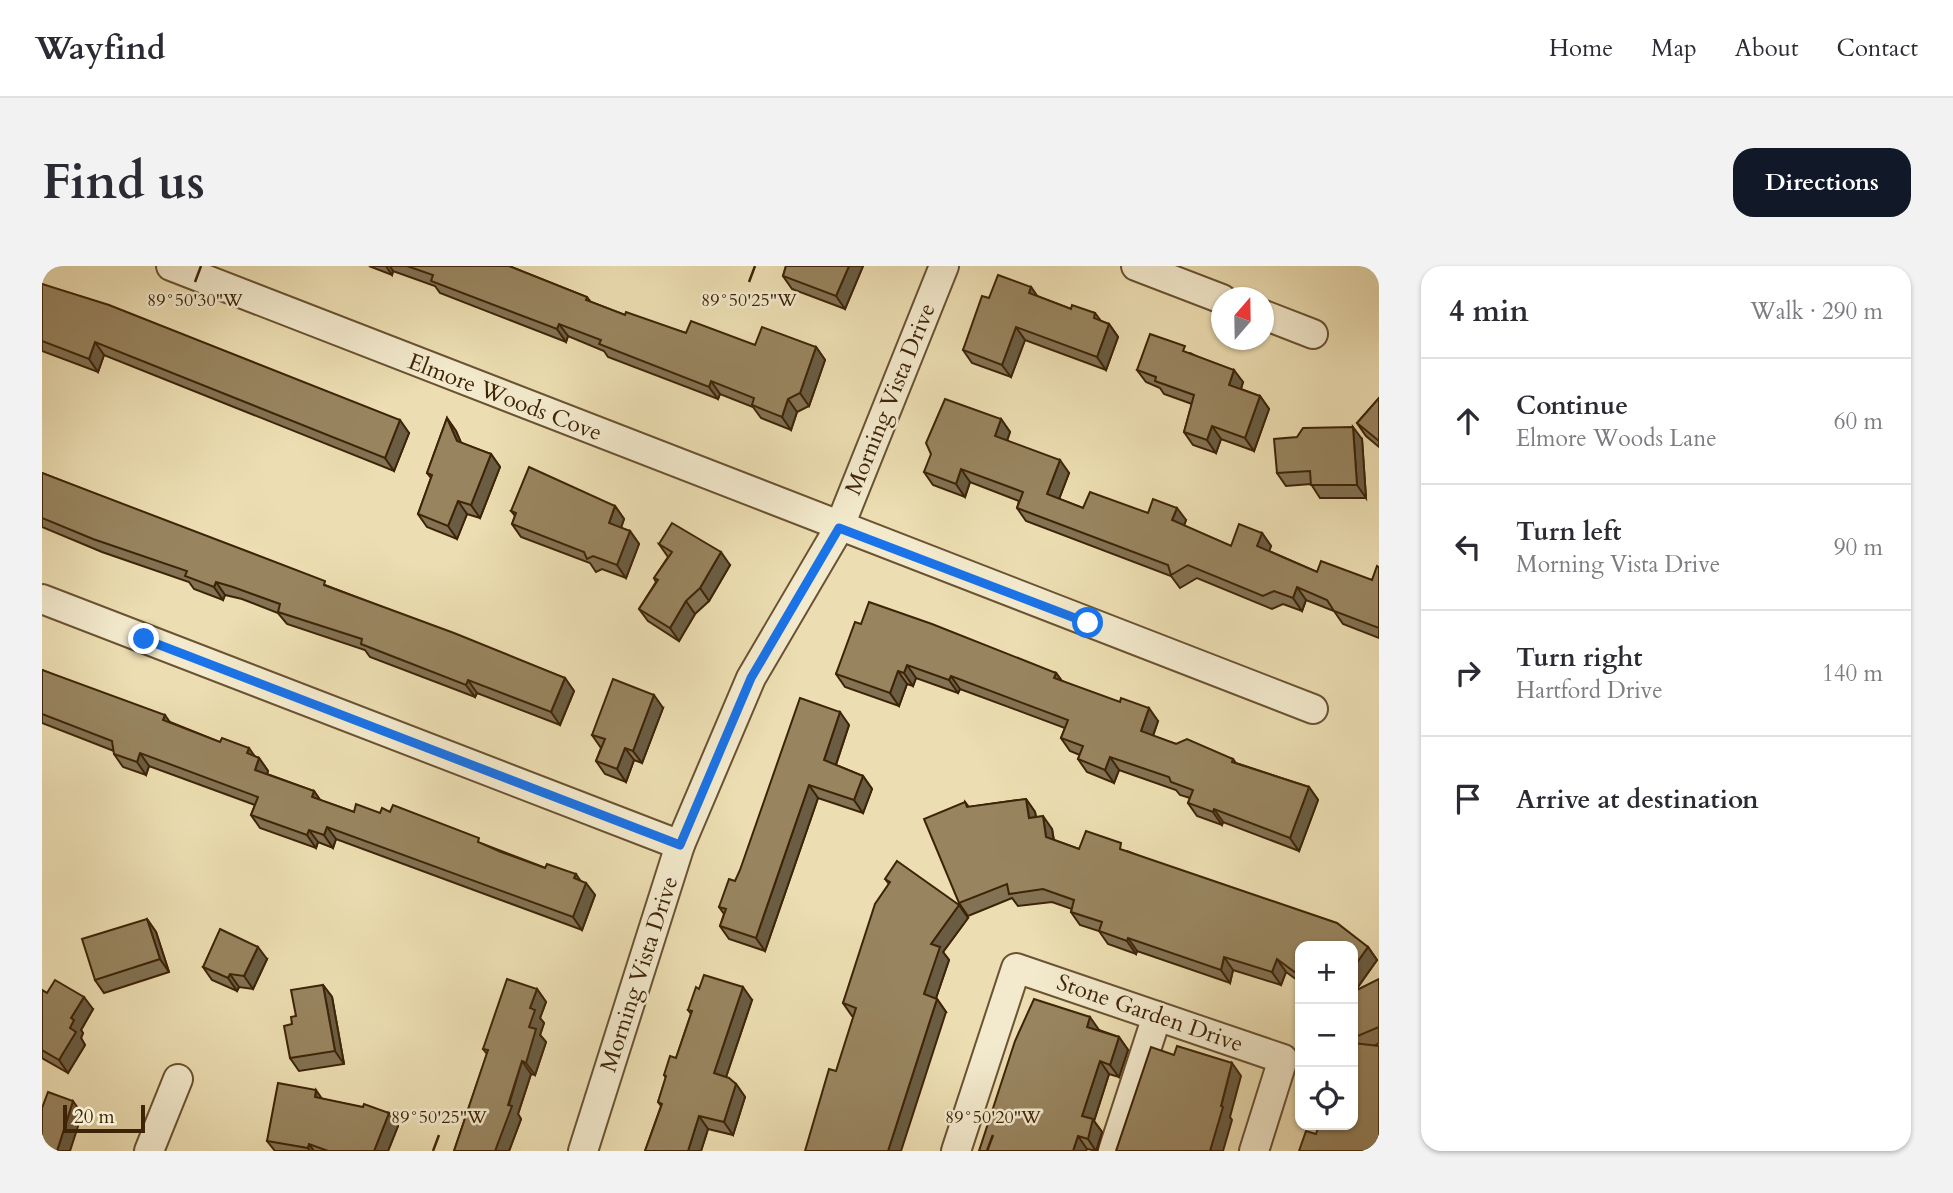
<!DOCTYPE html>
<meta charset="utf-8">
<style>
body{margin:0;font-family:Cardo,serif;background:#f2f2f3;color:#2b2b33}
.controls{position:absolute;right:21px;bottom:21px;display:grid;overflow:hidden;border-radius:14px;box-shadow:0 2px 5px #0004}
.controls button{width:63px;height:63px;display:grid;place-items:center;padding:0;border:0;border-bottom:2px solid #e1e1e2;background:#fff;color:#2b2b33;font:35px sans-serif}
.compass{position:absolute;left:1169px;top:21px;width:63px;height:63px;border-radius:50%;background:#fff;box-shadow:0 2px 5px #0004;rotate:20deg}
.scale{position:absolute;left:21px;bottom:18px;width:82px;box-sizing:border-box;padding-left:7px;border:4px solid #3e2407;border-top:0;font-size:19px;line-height:24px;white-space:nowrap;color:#3e2407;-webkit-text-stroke:5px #f3eacd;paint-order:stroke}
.stop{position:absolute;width:21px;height:21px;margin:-16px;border:5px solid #1a73e8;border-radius:50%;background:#fff}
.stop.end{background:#1a73e8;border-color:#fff;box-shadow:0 2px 7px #0008}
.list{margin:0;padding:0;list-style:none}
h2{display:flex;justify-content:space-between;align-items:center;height:91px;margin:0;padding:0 28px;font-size:30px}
h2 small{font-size:23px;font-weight:400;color:#7c7c81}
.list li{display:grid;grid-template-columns:46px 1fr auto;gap:21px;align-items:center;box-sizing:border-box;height:126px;padding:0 28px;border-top:2px solid #e1e1e2}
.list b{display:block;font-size:26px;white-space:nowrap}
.list p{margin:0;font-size:23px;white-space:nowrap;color:#7c7c81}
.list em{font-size:23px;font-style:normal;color:#7c7c81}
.icon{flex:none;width:38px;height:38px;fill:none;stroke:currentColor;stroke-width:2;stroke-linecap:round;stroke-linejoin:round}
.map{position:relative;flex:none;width:1337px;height:885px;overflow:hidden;border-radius:21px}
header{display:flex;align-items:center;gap:42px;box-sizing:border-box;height:98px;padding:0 35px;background:#fff;border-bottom:2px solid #e1e1e2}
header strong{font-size:33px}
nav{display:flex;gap:38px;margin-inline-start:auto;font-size:24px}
.intro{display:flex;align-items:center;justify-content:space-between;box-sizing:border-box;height:168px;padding:0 42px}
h1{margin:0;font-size:49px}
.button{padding:18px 32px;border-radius:21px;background:#111827;color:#fff;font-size:24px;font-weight:700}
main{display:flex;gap:42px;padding:0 42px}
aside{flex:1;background:#fff;border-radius:21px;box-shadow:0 2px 5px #0004}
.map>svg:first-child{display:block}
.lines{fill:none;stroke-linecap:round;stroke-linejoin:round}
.minor-casing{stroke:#6a5232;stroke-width:32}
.minor{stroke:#f3eacd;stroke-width:28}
.wall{fill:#837253;stroke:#3e2407;stroke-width:2}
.shaded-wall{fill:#6a5d43;stroke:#3e2407;stroke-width:2}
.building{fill:#988560;stroke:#3e2407;stroke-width:2}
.route{stroke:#1a73e8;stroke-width:9}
.ticks{fill:none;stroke:#3e2407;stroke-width:2.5}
.labels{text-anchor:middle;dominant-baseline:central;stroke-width:5;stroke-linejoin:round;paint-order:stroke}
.street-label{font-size:23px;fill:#3e2407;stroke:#f3eacd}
.ticks-label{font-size:18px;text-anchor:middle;fill:#3e2407;stroke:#f3eacd;stroke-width:5;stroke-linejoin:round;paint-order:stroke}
</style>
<header>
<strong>Wayfind</strong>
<nav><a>Home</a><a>Map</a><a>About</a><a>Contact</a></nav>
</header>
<div class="intro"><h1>Find us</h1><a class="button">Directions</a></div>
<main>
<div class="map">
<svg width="1337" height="885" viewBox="0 0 1337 885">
<rect width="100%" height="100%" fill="#ecdeb2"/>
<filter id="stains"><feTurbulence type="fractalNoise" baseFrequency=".00286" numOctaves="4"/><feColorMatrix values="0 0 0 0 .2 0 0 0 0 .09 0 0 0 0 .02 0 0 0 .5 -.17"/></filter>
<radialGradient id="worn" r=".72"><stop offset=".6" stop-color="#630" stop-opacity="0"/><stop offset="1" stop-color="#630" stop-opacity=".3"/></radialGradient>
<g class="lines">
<g class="minor-casing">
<g id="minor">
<path d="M 129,0 L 1271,443"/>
<path d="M 1094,0 L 1180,33"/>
<path d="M 1222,49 L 1271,68"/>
<path d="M 0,333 L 638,579"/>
<path d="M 107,885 L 136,813"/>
<path d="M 541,885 L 638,579 L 709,412 L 797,262 L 902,0"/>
<path d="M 914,885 L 974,702 L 1241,793 L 1212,885"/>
<path d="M 1071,885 L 1115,750"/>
</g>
</g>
<use href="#minor" class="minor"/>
</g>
<g class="wall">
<path d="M 327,0 L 467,0 L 545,31 L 549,36 L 583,49 L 644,67 L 713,79 L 774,81 L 783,94 L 767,140 L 755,146 L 749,164 L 719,152 L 711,141 L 678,128 L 676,133 L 566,91 L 562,85 L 526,70 L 524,76 L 398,27 L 393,20 L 351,5 L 350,9 Z"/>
<path d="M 744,0 L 821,0 L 803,43 L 750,23 L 741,10 Z"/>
<path d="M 0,18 L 367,167 L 352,205 L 62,89 L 56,106 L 0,85 Z"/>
<path d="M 989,21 L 995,30 L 1029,43 L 1053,47 L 1059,55 L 1067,58 L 1076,71 L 1064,104 L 983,74 L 969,111 L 930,97 L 921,84 L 947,32 Z"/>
<path d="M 1148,87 L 1201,116 L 1199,123 L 1218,130 L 1227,143 L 1212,185 L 1179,173 L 1174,187 L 1151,179 L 1142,166 L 1150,138 L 1122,128 L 1118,122 L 1104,116 L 1095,104 Z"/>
<path d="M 1337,132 L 1337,181 L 1324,170 L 1315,157 Z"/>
<path d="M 405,152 L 414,165 L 419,177 L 449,188 L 458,201 L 438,252 L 425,248 L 415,273 L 385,261 L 376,248 L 389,212 L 385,207 Z"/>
<path d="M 959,153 L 968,166 L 965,175 L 1027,207 L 1017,233 L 1041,242 L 1106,247 L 1144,254 L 1142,260 L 1189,280 L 1220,267 L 1229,280 L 1227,285 L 1275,306 L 1330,314 L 1337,301 L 1337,372 L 1301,358 L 1292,345 L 1264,334 L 1260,345 L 1241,338 L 1230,343 L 1155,312 L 1138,322 L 1129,310 L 984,255 L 975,242 L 977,235 L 928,216 L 923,231 L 891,219 L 882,206 Z"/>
<path d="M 1320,173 L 1324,232 L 1278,232 L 1269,218 L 1244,220 L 1235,207 Z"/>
<path d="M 0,207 L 288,321 L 523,412 L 532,425 L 518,459 L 435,427 L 433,431 L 328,391 L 323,384 L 245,358 L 236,347 L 200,333 L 183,329 L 181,334 L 152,323 L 147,316 L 60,286 L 0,261 Z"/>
<path d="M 573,240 L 582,253 L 579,262 L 588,265 L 597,278 L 584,312 L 560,303 L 554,306 L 548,297 L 479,271 L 470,258 L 473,250 L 469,245 Z"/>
<path d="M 617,278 L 688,299 L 667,335 L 653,348 L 637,375 L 606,355 L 597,343 L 614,316 L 612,312 L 626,291 Z"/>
<path d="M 819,358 L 1014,407 L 1020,415 L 1116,455 L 1111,470 L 1134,478 L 1191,493 L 1194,497 L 1267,521 L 1276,534 L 1257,585 L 1181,556 L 1180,559 L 1155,550 L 1146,537 L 1148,532 L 1138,529 L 1134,524 L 1077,504 L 1072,517 L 1045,506 L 1036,493 L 1038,489 L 1028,485 L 1019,472 L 1023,462 L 918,423 L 916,427 L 874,412 L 871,420 L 865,418 L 857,440 L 803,421 L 794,408 Z"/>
<path d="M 0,404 L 217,492 L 226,505 L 225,508 L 272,525 L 278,534 L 312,546 L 338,547 L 441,578 L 538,615 L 553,629 L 540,664 L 294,573 L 291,582 L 276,576 L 274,582 L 218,562 L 209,549 L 213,539 L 107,500 L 104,509 L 81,501 L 72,488 L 72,485 L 0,457 Z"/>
<path d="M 621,442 L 600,497 L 592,494 L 584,516 L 563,508 L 554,495 L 559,482 L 550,469 Z"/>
<path d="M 807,459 L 794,499 L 821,510 L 830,523 L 821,547 L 776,532 L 723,685 L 687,673 L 678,660 L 682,648 L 677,641 L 693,615 Z"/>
<path d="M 984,533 L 993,546 L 994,551 L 1010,563 L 1012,574 L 1037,583 L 1085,585 L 1326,681 L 1335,694 L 1313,725 L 1337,713 L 1337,777 L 1332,780 L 1337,885 L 1274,868 L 1311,859 L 1311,680 L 1258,680 L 1258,716 L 1244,706 L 1239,719 L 1191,704 L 1188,717 L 1095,685 L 1094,688 L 1066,678 L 1057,665 L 1038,659 L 1029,646 L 1030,643 L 1010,636 L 976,640 L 970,632 L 926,650 L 917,637 L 923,536 L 927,541 Z"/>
<path d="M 843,613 L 926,652 L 901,686 L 907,694 L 894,732 L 895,733 L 904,746 L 811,750 L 810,750 L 801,737 L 847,618 Z"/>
<path d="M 105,653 L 114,666 L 127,706 L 62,727 L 53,714 Z"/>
<path d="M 225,693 L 211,723 L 197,721 L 195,725 L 170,714 L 161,701 Z"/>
<path d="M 281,719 L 290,731 L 302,798 L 257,805 L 248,792 L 250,758 L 254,750 Z"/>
<path d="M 495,723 L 504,736 L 498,752 L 502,757 L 498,769 L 504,776 L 493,809 L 489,808 L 476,848 L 479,853 L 467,885 L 412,885 L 445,788 L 441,783 Z"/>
<path d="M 0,724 L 5,727 L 51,743 L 39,764 L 41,767 L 39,772 L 43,779 L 26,807 L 0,792 Z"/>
<path d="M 710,734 L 684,811 L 694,818 L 703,831 L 691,869 L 666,863 L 659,885 L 603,885 L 619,840 L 616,836 L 624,812 L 622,809 L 634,792 L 649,748 L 646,744 Z"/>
<path d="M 1057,764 L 1077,771 L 1086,784 L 1077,811 L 1067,808 L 1052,855 L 1060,866 L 1055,885 L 1045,883 L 937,885 Z"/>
<path d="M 280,833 L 347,847 L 356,860 L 346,885 L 233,885 L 225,875 Z"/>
</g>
<g class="shaded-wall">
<path d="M 344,0 L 348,0 L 351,5 L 350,9 Z"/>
<path d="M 807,0 L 821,0 L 803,43 L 794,30 Z"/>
<path d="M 989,21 L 998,34 L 987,27 Z"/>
<path d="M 517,58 L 526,70 L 524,76 L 515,63 Z"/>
<path d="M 1067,58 L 1076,71 L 1064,104 L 1055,91 Z"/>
<path d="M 974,61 L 983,74 L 969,111 L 960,99 Z"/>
<path d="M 53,76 L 62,89 L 56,106 L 47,93 Z"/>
<path d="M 774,81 L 783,94 L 767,140 L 758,127 Z"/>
<path d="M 1192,104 L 1201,116 L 1196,132 L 1187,119 Z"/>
<path d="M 669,115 L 678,128 L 676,133 L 667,121 Z"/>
<path d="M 1218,130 L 1227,143 L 1212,185 L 1203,172 Z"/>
<path d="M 746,133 L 755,146 L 749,164 L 740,151 Z"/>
<path d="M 405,152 L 414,165 L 424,188 L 415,175 Z"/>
<path d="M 959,153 L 968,166 L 962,183 L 953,170 Z"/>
<path d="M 358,154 L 367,167 L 352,205 L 343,192 Z"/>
<path d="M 1170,160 L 1179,173 L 1174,187 L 1165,174 Z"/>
<path d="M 1311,161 L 1320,173 L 1324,232 L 1315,219 Z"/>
<path d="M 449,188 L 458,201 L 438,252 L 429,239 Z"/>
<path d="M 1018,194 L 1027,207 L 1014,241 L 1005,228 Z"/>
<path d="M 919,203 L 928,216 L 923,231 L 914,218 Z"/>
<path d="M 416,235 L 425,248 L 415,273 L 406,260 Z"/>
<path d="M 573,240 L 582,253 L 576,270 L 567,257 Z"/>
<path d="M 1135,242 L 1144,254 L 1139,267 L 1130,254 Z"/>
<path d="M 588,265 L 597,278 L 584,312 L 575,299 Z"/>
<path d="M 1220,267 L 1229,280 L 1224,293 L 1215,280 Z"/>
<path d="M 679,286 L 688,299 L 667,335 L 658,322 Z"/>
<path d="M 174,316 L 183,329 L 181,334 L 172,321 Z"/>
<path d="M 1255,321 L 1264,334 L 1260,345 L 1251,332 Z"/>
<path d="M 644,335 L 653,348 L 637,375 L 628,362 Z"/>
<path d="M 865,399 L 874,412 L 871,420 L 862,407 Z"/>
<path d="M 856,405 L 865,418 L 857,440 L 848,427 Z"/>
<path d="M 1014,407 L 1023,419 L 1012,412 Z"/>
<path d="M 909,410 L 918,423 L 916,427 L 907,414 Z"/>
<path d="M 523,412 L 532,425 L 518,459 L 509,446 Z"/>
<path d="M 426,414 L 435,427 L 433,431 L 424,419 Z"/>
<path d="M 612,429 L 621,442 L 600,497 L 591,485 Z"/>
<path d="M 1107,442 L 1116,455 L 1108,478 L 1099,465 Z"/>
<path d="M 798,446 L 807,459 L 791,507 L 782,494 Z"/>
<path d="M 123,449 L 132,462 L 121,454 Z"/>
<path d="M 207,482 L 216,495 L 205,487 Z"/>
<path d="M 583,482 L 592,494 L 584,516 L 575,503 Z"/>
<path d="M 98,487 L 107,500 L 104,509 L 95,496 Z"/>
<path d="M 1068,491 L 1077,504 L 1072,517 L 1063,504 Z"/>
<path d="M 217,492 L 226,505 L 222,516 L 213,504 Z"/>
<path d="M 821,510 L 830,523 L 821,547 L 812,534 Z"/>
<path d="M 767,519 L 776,532 L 723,685 L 714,672 Z"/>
<path d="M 1267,521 L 1276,534 L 1257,585 L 1248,572 Z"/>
<path d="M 272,525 L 281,538 L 270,531 Z"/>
<path d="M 984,533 L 993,546 L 996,565 L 987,552 Z"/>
<path d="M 1172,543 L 1181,556 L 1180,559 L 1171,546 Z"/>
<path d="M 1001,550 L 1010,563 L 1013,584 L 1004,571 Z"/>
<path d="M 285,561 L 294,573 L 291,582 L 282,569 Z"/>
<path d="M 267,564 L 276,576 L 274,582 L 265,569 Z"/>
<path d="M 534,608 L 542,620 L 544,617 L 553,629 L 540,664 L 531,651 L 532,612 Z"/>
<path d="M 917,639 L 926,652 L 901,686 L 907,694 L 891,741 L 882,728 L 889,678 Z"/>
<path d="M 105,653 L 114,666 L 127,706 L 118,693 Z"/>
<path d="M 1086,672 L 1095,685 L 1094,688 L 1085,675 Z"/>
<path d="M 216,681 L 225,693 L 211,723 L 202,710 Z"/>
<path d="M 1326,681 L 1335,694 L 1311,728 L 1311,702 Z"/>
<path d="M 1182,691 L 1191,704 L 1188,717 L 1179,704 Z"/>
<path d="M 1235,693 L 1244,706 L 1239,719 L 1230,706 Z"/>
<path d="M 188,708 L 197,721 L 195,725 L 186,712 Z"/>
<path d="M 281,719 L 290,731 L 302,798 L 293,785 Z"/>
<path d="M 701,721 L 710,734 L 681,820 L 672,807 Z"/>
<path d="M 495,723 L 504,736 L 498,752 L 502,757 L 498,769 L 504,776 L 493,809 L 484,797 L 488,742 Z"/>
<path d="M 42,731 L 51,743 L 39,764 L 41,767 L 39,772 L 43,779 L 26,807 L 17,794 L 28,762 L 29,752 Z"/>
<path d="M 895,733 L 904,746 L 859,885 L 846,885 Z"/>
<path d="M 1048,751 L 1057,764 L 1054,773 L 1045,761 Z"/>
<path d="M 1077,771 L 1086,784 L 1077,811 L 1068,799 Z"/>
<path d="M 480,795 L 489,808 L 476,848 L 479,853 L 467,885 L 453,885 Z"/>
<path d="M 1058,795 L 1067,808 L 1052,855 L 1060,866 L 1054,885 L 1046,873 L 1040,850 Z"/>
<path d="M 1190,797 L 1199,810 L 1188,851 L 1190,854 L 1181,885 L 1168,885 Z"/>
<path d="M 694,818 L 703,831 L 691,869 L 682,856 Z"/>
<path d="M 274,824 L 283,837 L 273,831 Z"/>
<path d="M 31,835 L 40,848 L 28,885 L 15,885 Z"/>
<path d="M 347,847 L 356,860 L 346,885 L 332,885 Z"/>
<path d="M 657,850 L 666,863 L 659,885 L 646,885 Z"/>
<path d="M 1036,870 L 1045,883 L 1044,885 L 1031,885 Z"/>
<path d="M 267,878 L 272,885 L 268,885 L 266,882 Z"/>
</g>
<g class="building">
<path d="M 365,0 L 467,0 L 545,31 L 544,34 L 583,49 L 584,46 L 644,67 L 649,55 L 713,79 L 720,61 L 774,81 L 758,127 L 746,133 L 740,151 L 710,139 L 712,132 L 669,115 L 667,121 L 557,78 L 559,74 L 517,58 L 515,63 L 389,15 L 391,9 Z"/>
<path d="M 744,0 L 807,0 L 794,30 L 741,10 Z"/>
<path d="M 956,9 L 989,21 L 987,27 L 1029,43 L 1030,39 L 1053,47 L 1052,52 L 1067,58 L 1055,91 L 974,61 L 960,99 L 921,84 L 940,30 L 947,32 Z"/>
<path d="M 0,18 L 67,39 L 358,154 L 343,192 L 53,76 L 47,93 L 0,75 Z"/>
<path d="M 1108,68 L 1143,80 L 1141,85 L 1192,104 L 1187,119 L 1218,130 L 1203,172 L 1170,160 L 1165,174 L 1142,166 L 1152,129 L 1113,115 L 1114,111 L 1095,104 Z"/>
<path d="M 1337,132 L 1337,175 L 1315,157 Z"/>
<path d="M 903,133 L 959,153 L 953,170 L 1018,194 L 1005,228 L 1041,242 L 1048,226 L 1106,247 L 1111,233 L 1135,242 L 1130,254 L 1189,280 L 1197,258 L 1220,267 L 1215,280 L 1275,306 L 1279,295 L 1330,314 L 1335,300 L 1337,301 L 1337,362 L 1292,345 L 1285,334 L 1255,321 L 1251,332 L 1232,325 L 1221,330 L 1146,299 L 1129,309 L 1126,299 L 975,242 L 981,226 L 919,203 L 914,218 L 882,206 L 889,188 L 884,177 Z"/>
<path d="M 405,152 L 415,175 L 449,188 L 429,239 L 416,235 L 406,260 L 376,248 L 390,209 L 385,207 Z"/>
<path d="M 1311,161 L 1315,219 L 1269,219 L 1268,205 L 1235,207 L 1232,173 L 1255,171 L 1261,162 Z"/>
<path d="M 487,201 L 573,240 L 567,257 L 588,265 L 575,299 L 551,290 L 545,293 L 542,286 L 470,258 L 474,247 L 469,245 Z"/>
<path d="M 0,207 L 283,315 L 282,319 L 412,367 L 523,412 L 509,446 L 426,414 L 424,419 L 319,378 L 320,373 L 236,346 L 238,338 L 191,321 L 174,316 L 172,321 L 143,310 L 145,305 L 51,273 L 0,252 Z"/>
<path d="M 630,257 L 679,286 L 658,322 L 644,335 L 628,362 L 597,343 L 616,314 L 612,312 L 630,286 L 617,278 Z"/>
<path d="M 827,336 L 890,358 L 1014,407 L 1012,412 L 1078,436 L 1079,432 L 1107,442 L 1099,465 L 1134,478 L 1145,473 L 1191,493 L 1190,496 L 1267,521 L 1248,572 L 1172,543 L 1171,546 L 1146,537 L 1151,524 L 1129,516 L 1127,511 L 1068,491 L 1063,504 L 1036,493 L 1041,480 L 1019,472 L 1026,454 L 909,410 L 907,414 L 865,399 L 862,407 L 856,405 L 848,427 L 794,408 L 813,356 L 819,358 Z"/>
<path d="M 0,404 L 123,449 L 121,454 L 178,476 L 180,472 L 207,482 L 205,487 L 217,492 L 213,504 L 272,525 L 270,531 L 312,546 L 314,538 L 338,547 L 340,542 L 348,546 L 351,539 L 437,572 L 436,576 L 459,586 L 503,602 L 505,598 L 534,608 L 532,612 L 544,617 L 531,651 L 285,561 L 282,569 L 267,564 L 265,569 L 209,549 L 216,531 L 98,487 L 95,496 L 72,488 L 70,475 L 0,448 Z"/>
<path d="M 571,413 L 612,429 L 591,485 L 583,482 L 575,503 L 554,495 L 563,473 L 550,469 Z"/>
<path d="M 758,432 L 798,446 L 782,494 L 821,510 L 812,534 L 767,519 L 714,672 L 678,660 L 684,643 L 677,641 L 687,613 L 693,615 L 698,604 Z"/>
<path d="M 984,533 L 987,552 L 1001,550 L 1004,571 L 1037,583 L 1044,565 L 1079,577 L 1078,583 L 1295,657 L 1326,681 L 1311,702 L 1311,680 L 1258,680 L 1258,710 L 1235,693 L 1230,706 L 1182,691 L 1179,704 L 1086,672 L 1085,675 L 1057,665 L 1060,656 L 1029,646 L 1032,634 L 1001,623 L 967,628 L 965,618 L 917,637 L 882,553 L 923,536 L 925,541 Z"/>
<path d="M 855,595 L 917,639 L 889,678 L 898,681 L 882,728 L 895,733 L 846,885 L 763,885 L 787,803 L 794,805 L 814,742 L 801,737 L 833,638 L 848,616 L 843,613 Z"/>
<path d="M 105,653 L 118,693 L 53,714 L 40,673 Z"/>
<path d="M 178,663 L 216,681 L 202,710 L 188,708 L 186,712 L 161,701 Z"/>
<path d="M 662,709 L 701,721 L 672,807 L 687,812 L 694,818 L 682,856 L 657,850 L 646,885 L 603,885 L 620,838 L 616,836 L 624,810 L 622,809 L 628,790 L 634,792 L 650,745 L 646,744 L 654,721 L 657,723 Z"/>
<path d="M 465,713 L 495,723 L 488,742 L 493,744 L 487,761 L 494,763 L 484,797 L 480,795 L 466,839 L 470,840 L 453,885 L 412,885 L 446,784 L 441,783 Z"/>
<path d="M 1337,713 L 1337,761 L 1311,772 L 1311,726 Z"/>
<path d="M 13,714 L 42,731 L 29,752 L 32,754 L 28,762 L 34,766 L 17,794 L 0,784 L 0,724 L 5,727 Z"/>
<path d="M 281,719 L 293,785 L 248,792 L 242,760 L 250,758 L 249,751 L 254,750 L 249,724 Z"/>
<path d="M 992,733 L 1048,751 L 1045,761 L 1077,771 L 1068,799 L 1058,795 L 1040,850 L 1051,853 L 1046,873 L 1036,870 L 1031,885 L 937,885 L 973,775 Z"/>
<path d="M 1311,777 L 1337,780 L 1337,885 L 1257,885 L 1264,865 L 1274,868 L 1277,859 L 1311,859 Z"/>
<path d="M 1135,780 L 1190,797 L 1179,840 L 1181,841 L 1168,885 L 1074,885 L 1109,781 L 1132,789 Z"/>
<path d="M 236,817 L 274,824 L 273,831 L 321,841 L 322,838 L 347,847 L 332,885 L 286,885 L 267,878 L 266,882 L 225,875 Z"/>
<path d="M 6,826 L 31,835 L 15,885 L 0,885 L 0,842 Z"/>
</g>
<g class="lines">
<path class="route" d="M 102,373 L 638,579 L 709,412 L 797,262 L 1046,357"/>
</g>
<path class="ticks" d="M 153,16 L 159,0M 707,16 L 713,0M 391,885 L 397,869M 945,885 L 951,869"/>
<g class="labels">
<g class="street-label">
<text transform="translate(463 131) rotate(21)">Elmore Woods Cove</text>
<text transform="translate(848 133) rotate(-68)">Morning Vista Drive</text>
<text transform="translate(597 708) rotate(-72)">Morning Vista Drive</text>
<text transform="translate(1108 747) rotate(19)">Stone Garden Drive</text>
</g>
</g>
<g class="ticks-label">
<text x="153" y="40">89°50'30"W</text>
<text x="707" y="40">89°50'25"W</text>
<text x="397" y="857">89°50'25"W</text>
<text x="951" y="857">89°50'20"W</text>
</g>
<rect width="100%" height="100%" filter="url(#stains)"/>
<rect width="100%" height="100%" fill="url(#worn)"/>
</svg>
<div class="controls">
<button>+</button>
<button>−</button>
<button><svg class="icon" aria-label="locate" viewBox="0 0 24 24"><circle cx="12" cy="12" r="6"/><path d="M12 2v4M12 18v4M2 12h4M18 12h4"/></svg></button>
</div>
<svg class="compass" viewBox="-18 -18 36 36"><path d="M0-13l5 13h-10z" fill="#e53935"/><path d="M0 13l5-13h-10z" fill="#7c7c81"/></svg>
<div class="scale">20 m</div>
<div class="stop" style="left:1046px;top:357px"></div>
<div class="stop end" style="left:102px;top:373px"></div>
</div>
<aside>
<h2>4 min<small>Walk · 290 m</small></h2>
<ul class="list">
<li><svg class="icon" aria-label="ahead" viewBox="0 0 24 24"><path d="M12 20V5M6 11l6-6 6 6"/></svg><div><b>Continue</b><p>Elmore Woods Lane</p></div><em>60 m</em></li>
<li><svg class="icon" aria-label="left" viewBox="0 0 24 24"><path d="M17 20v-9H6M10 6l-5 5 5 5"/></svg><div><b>Turn left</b><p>Morning Vista Drive</p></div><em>90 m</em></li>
<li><svg class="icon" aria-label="right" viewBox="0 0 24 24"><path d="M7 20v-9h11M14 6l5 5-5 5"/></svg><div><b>Turn right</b><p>Hartford Drive</p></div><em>140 m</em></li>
<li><svg class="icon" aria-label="arrive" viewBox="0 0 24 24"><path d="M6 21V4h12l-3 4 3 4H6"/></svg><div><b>Arrive at destination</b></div></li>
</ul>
</aside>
</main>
